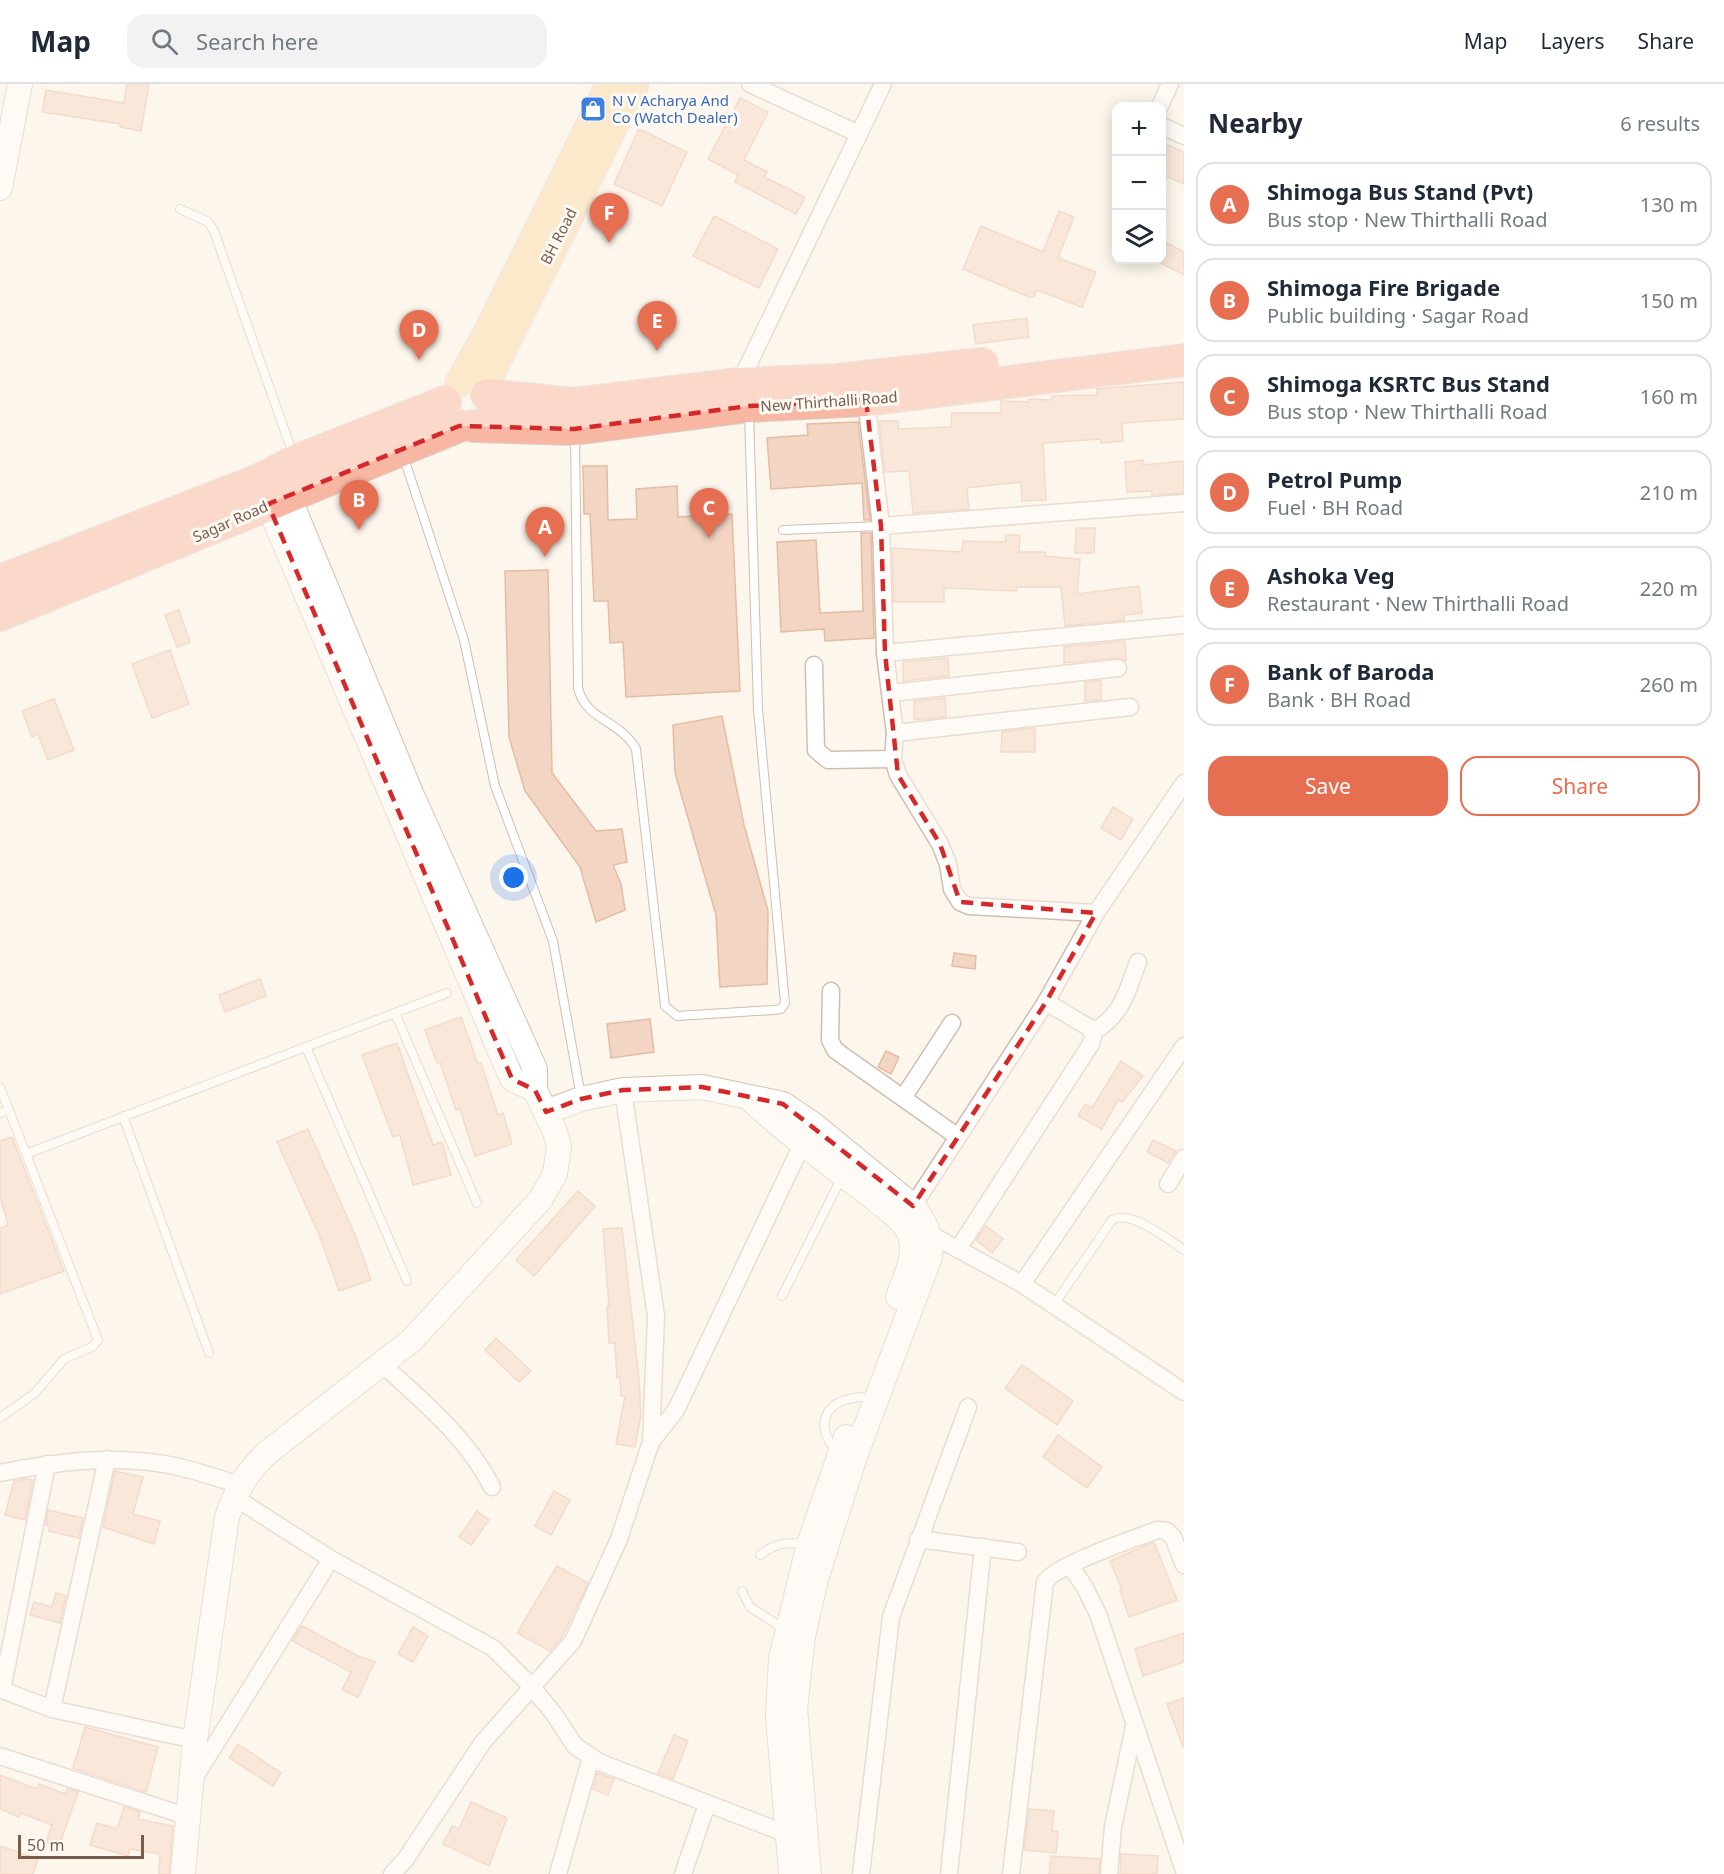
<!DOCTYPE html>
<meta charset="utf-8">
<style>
body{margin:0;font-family:"Noto Sans",sans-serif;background:#f2f2f3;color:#1f2937}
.controls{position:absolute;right:18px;top:18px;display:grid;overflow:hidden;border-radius:12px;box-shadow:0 3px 15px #0003}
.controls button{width:54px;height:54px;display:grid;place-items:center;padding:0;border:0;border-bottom:2px solid #e0e1e3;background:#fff;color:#1f2937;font:30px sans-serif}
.scale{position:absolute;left:18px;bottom:15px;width:126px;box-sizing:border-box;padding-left:6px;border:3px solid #7a5c4d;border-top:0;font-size:16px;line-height:21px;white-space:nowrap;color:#7a5c4d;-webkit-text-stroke:4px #fffaf3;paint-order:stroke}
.you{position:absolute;left:514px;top:794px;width:21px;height:21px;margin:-15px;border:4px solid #fff;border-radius:50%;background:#1a73e8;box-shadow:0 0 0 9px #1a73e833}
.badge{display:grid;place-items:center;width:39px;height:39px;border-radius:50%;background:#e76f51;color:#fff;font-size:20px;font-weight:700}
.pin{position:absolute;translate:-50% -50px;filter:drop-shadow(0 2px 3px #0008)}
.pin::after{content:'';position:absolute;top:32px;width:21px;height:18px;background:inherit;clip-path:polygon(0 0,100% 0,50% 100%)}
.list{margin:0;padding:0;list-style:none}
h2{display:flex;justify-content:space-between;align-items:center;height:78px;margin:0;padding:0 24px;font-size:26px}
h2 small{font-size:20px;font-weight:400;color:#747a83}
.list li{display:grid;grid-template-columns:39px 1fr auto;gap:18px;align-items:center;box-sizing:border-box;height:84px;margin:0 12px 12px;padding:0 12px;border:2px solid #e0e1e3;border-radius:18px}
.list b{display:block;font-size:22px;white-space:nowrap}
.list p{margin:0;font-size:20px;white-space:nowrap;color:#747a83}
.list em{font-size:20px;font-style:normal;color:#747a83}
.actions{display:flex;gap:12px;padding:18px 24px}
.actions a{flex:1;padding:14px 0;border:2px solid #e76f51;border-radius:18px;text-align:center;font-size:21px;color:#e76f51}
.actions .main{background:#e76f51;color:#fff}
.icon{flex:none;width:33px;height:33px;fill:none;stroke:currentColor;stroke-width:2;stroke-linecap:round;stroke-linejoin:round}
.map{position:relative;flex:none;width:1184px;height:1790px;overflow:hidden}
header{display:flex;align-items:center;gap:36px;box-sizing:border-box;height:84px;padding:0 30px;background:#fff;border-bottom:2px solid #e0e1e3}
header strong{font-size:28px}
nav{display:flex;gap:33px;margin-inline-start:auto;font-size:21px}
.search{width:420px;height:54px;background:#f2f2f3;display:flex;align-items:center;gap:15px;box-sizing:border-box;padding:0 21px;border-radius:18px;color:#747a83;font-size:22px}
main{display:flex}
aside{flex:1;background:#fff}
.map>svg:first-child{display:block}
.building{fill:#f3d5c3;stroke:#e6bba3;stroke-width:1.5}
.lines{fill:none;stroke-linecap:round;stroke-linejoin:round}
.lane-casing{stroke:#d1beb0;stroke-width:10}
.street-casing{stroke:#d1beb0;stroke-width:19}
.secondary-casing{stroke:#d6c0b0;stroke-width:26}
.primary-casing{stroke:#dad1cd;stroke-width:29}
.highway-casing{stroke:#dad1cd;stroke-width:34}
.lane{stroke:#fff;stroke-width:8}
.street{stroke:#fff;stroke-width:16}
.secondary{stroke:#fff;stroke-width:24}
.primary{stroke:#fbd9a5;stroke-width:27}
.highway{stroke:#f7b7a3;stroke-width:32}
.marked{fill:none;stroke:#d62828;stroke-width:4.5;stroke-dasharray:12 8;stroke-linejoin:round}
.labels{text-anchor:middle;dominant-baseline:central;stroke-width:6;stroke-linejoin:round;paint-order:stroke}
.shop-label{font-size:15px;fill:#366cbe;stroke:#fffaf3;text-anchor:start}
.street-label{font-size:15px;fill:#7a5c4d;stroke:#fffaf3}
</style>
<header>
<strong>Map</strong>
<div class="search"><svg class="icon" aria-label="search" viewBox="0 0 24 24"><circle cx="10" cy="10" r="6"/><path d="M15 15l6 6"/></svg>Search here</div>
<nav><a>Map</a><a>Layers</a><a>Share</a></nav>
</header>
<main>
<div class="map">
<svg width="1184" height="1790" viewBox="0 0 1184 1790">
<rect width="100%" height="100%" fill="#fdf6ec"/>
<g class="building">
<path d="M 127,0 L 149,0 L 141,47 L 120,43 L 120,40 L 42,28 L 46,6 L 124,19 Z"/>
<path d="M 740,14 L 768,28 L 744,76 L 767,88 L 764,93 L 805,113 L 796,130 L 735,98 L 738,91 L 708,75 Z"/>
<path d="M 639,45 L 687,68 L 662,122 L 614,100 Z"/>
<path d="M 1161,58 L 1184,68 L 1184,100 L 1161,90 Z"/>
<path d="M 1059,127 L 1074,133 L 1058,174 L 1096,188 L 1082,223 L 1037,206 L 1034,213 L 1029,213 L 963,185 L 981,142 L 1043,168 Z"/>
<path d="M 714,132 L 778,165 L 759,204 L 693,172 Z"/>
<path d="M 1161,156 L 1184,168 L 1184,191 L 1161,179 Z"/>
<path d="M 1027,234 L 1029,253 L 976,260 L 973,241 Z"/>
<path d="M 1184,298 L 1184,335 L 1122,339 L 1123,357 L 1101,359 L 1100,355 L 1043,359 L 1046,416 L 1022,417 L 1021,398 L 967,404 L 969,425 L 913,429 L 909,387 L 885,388 L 879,337 L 898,337 L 898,345 L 951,343 L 952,329 L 1001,329 L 1001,317 L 1029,318 L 1029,315 L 1052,316 L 1052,312 L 1097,311 L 1097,305 Z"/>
<path d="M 858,338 L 870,436 L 864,436 L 862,399 L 771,405 L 767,354 L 808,351 L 807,340 Z"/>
<path d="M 1143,376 L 1143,381 L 1184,377 L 1184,409 L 1152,411 L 1152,407 L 1127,408 L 1125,378 Z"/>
<path d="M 583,382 L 607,382 L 608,436 L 637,435 L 636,405 L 677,402 L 678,433 L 732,430 L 740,607 L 626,613 L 623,558 L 610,559 L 608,517 L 594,517 L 590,430 L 584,430 Z"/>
<path d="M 1076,444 L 1095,444 L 1094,469 L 1075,469 Z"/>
<path d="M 861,449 L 871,449 L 874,554 L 825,557 L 824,545 L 781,548 L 777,458 L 816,456 L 820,529 L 863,527 Z"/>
<path d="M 1006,451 L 1020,451 L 1019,468 L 1045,468 L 1045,472 L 1080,475 L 1077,510 L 1139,502 L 1142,529 L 1124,531 L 1124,536 L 1065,542 L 1061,503 L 1017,503 L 1017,507 L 944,504 L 944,518 L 894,518 L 892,464 L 962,468 L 963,457 L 1005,458 Z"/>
<path d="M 548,486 L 552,689 L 596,747 L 622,745 L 627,778 L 613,781 L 621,800 L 625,826 L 596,838 L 580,783 L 525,707 L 509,653 L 505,487 Z"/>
<path d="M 179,526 L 190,558 L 177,563 L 165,531 Z"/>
<path d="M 1125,557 L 1126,577 L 1117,574 L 1064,579 L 1064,563 Z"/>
<path d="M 170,566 L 189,620 L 152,634 L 132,580 Z"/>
<path d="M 948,574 L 949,592 L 903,597 L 903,578 Z"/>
<path d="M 1101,596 L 1101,616 L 1085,617 L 1085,598 Z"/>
<path d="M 945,614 L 946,633 L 914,636 L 914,617 Z"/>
<path d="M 54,615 L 74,666 L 48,676 L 38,650 L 32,653 L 22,627 Z"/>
<path d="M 722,632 L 744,741 L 768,827 L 767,900 L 720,903 L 716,831 L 675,689 L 673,641 Z"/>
<path d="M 1035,644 L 1035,668 L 1001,668 L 1002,648 Z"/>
<path d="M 1113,723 L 1133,735 L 1121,756 L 1101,744 Z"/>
<path d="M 954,869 L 976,872 L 975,885 L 952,882 Z"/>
<path d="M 260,895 L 266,912 L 225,928 L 219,911 Z"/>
<path d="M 461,933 L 478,980 L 481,979 L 498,1031 L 503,1029 L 512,1060 L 475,1072 L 460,1025 L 456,1026 L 440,978 L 437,979 L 425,946 Z"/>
<path d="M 650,935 L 654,968 L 611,974 L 607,940 Z"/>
<path d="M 397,959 L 433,1061 L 442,1058 L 451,1091 L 413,1101 L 400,1051 L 393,1053 L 362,971 Z"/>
<path d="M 886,967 L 899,973 L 891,990 L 878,983 Z"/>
<path d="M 1121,977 L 1143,992 L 1122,1018 L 1118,1016 L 1102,1045 L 1078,1032 L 1085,1020 L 1092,1024 Z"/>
<path d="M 308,1045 L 356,1153 L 371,1196 L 339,1207 L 320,1153 L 277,1058 Z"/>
<path d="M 12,1053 L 64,1187 L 0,1210 L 0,1144 L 8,1141 L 0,1112 L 0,1057 Z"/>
<path d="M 1153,1056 L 1176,1067 L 1168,1079 L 1147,1068 Z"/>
<path d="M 578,1107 L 595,1122 L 534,1192 L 516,1176 Z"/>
<path d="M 986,1142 L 1003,1155 L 992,1169 L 976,1156 Z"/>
<path d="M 622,1144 L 639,1295 L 641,1331 L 635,1363 L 616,1360 L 625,1312 L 621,1312 L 620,1293 L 617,1294 L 615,1259 L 609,1259 L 607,1222 L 609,1222 L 603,1145 Z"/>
<path d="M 496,1254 L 531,1287 L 519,1298 L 485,1266 Z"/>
<path d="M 1022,1281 L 1073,1317 L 1057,1341 L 1005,1304 Z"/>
<path d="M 1058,1351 L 1102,1383 L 1087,1404 L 1043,1373 Z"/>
<path d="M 115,1387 L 143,1393 L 133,1430 L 160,1437 L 154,1460 L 103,1443 Z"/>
<path d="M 27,1395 L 33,1396 L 25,1436 L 5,1431 L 14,1397 Z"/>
<path d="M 554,1407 L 570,1416 L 551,1451 L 535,1442 Z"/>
<path d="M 48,1426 L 83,1434 L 79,1454 L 49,1447 L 50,1442 L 46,1441 Z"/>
<path d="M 477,1427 L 489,1436 L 471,1461 L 459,1453 Z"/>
<path d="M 1154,1458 L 1177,1516 L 1129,1533 L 1120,1506 L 1122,1506 L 1110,1477 Z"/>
<path d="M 557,1482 L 588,1499 L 562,1553 L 550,1567 L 517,1549 Z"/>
<path d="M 56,1509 L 66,1512 L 60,1539 L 30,1531 L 34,1518 L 52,1523 Z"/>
<path d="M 302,1542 L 358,1572 L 375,1578 L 358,1613 L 342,1606 L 351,1588 L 292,1557 Z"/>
<path d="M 413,1543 L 428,1552 L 413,1578 L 398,1570 Z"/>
<path d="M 1184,1549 L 1184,1578 L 1143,1592 L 1135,1565 Z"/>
<path d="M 1184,1614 L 1184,1663 L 1183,1663 L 1167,1620 Z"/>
<path d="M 85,1643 L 158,1663 L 146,1708 L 73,1684 Z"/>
<path d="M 674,1651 L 688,1657 L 673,1695 L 658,1689 Z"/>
<path d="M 238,1660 L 281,1689 L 273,1702 L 229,1674 Z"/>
<path d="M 597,1689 L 614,1695 L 608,1711 L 593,1705 Z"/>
<path d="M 0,1691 L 37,1705 L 39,1700 L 65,1710 L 67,1705 L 78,1708 L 59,1762 L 46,1758 L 52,1741 L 21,1729 L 19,1733 L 0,1725 Z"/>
<path d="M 471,1718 L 507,1734 L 489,1782 L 443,1760 L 452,1742 L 459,1745 Z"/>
<path d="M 124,1723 L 140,1728 L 138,1735 L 173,1742 L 169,1790 L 159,1790 L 160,1770 L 130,1765 L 128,1772 L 90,1761 L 97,1739 L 117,1745 Z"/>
<path d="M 1029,1725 L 1054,1727 L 1052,1747 L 1058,1747 L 1056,1769 L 1024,1766 Z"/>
<path d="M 0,1762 L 38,1775 L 33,1790 L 0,1790 Z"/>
<path d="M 1121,1770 L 1158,1772 L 1157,1790 L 1120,1790 Z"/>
<path d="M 1051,1772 L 1100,1775 L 1099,1790 L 1049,1790 Z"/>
</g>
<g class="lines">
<g class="lane-casing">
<g id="lane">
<path d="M 180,125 L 208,138 L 214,147 L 294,373"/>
<path d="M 575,350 L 578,604 C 586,637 620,636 636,665 L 665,922 L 677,932 L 773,926 L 781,925 L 785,919 L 758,625 L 749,329"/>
<path d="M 403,371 L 464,556 L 495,702 L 553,857 L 581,1013"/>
<path d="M 783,446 L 881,442"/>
<path d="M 395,929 L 477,1119"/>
<path d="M 306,963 L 407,1197"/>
<path d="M 0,1003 L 98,1256 L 92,1263 L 64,1275 L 35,1309 L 0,1334"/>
<path d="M 0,1029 L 9,1026"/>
<path d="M 123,1032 L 209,1269"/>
<path d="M 26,1070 L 447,909"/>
<path d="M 782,1212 L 842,1093"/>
<path d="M 1054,1221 L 1112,1136 C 1130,1125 1167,1155 1184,1166"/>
<path d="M 837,1368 C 813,1340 825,1316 861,1313"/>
<path d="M 760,1471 C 777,1458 787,1458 808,1460"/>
<path d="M 742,1507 L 750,1523 L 784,1545"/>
</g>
</g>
<g class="street-casing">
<g id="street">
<path d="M 750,0 L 859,50"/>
<path d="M 1160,22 L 1170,0"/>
<path d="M 1162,42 L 1184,52"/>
<path d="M 739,300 L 883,0"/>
<path d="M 866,316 L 881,442 L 885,569 L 895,649 L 893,675 L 898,691 L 940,760 L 948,780 L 952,805 L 960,818 L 969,822 L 1096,829"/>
<path d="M 881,442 L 1184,419"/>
<path d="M 885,569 L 1184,541"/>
<path d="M 814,581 L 816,666 L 828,676 L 893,675"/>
<path d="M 892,609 L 1118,584"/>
<path d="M 895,649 L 1130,623"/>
<path d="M 831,907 L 830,956 L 835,966 L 958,1053"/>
<path d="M 1092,949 C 1123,930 1126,910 1138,878"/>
<path d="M 903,1014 L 952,939"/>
<path d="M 1168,1100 L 1184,1074"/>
<path d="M 913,1122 L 1046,918 L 1096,829 L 1184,699"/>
<path d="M 921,1149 L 930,1150 L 1022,1200 L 1184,1308"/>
<path d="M 958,1165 L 1091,960 L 1093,953 L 1090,944 L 1046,918"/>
<path d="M 1022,1200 L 1184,962"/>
<path d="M 381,1279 C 422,1317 467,1353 492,1403"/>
<path d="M 651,1358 L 676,1326 L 806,1052"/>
<path d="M 0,1389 C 54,1378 110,1371 164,1380 C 189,1384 215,1393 239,1401"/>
<path d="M 234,1413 L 331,1475 L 493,1564 L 531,1602 L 554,1630 L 575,1662 L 599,1678 L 787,1750"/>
<path d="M 918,1455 L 1018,1468"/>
<path d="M 1070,1481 L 1084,1502 L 1098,1530 L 1184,1787"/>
<path d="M 0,1605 L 52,1625 L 195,1656"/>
<path d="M 2,1606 L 47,1380"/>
<path d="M 52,1625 L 107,1375"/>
<path d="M 0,1672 L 189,1733"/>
<path d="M 193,1696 L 331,1475"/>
<path d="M 392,1790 L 405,1776 L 483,1658 L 573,1557 L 619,1455 L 651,1358 L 656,1232 L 623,1006"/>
<path d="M 558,1790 L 591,1673"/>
<path d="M 683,1790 L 707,1720"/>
<path d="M 861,1790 L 891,1533 L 968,1323"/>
<path d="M 949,1790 L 983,1463"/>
<path d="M 1011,1790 L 1045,1498 C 1057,1480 1134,1455 1157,1446 L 1167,1447 L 1173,1453 L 1184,1481"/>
<path d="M 1109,1790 L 1113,1743 L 1134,1643"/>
</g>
</g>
<g class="secondary-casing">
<g id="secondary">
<path d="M 0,104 L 20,0"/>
<path d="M 268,420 L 512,995 L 535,1006"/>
<path d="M 749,1014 C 787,1050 830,1080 871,1112 C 882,1122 901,1133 908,1147 C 919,1167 905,1194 898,1213"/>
<path d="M 546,1028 L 581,1015 L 623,1006 L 702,1003 L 783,1020 L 814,1041 L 913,1122 C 926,1139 932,1152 930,1173 L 855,1372 L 816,1495 L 803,1552 L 795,1625 L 809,1790"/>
<path d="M 183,1790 L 195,1656 L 227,1433 C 236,1407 246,1389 267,1369 L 412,1256 L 541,1115 L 555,1090 L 559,1062 L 555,1048 L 535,1006 L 535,985 L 411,709 L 288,411"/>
<path d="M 791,1790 L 778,1632 L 781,1574 L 809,1460 L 846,1353"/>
</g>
</g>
<g class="primary-casing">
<g id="primary">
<path d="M 459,299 L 485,253 L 610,0"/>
<path d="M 483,305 L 635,0"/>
</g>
</g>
<g class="highway-casing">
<g id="highway">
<path d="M 487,311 L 574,320 L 739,300 L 837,296 L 982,280"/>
<path d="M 474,342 L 574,345 L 749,322 L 866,316 L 1184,276"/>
<path d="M 0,497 L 259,396 L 296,377 L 445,318"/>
<path d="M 0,531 L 459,342"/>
</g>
</g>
<use href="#lane" class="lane"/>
<use href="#street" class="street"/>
<use href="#secondary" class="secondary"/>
<use href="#primary" class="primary"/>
<use href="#highway" class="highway"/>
</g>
<path d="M0 0H1184V1790H0ZM 866,316 L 881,442 L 885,569 L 898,691 L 940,760 L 960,818 L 1096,829 L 1046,918 L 913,1122 L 783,1020 L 702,1003 L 623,1006 L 581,1015 L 546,1028 L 535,1006 L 512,995 L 268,420 L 459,342 L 574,345 L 749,322 Z" fill="#fdf6ec" fill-opacity=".55" fill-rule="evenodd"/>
<path class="marked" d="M 866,316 L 881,442 L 885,569 L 898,691 L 940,760 L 960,818 L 1096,829 L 1046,918 L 913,1122 L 783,1020 L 702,1003 L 623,1006 L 581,1015 L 546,1028 L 535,1006 L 512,995 L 268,420 L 459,342 L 574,345 L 749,322 Z"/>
<defs>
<g id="shop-square" transform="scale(1.35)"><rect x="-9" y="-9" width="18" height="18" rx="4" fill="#3f7fe0" stroke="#fffaf3"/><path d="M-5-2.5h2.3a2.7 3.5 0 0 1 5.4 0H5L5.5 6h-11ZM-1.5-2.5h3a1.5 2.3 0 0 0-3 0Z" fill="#fff"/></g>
</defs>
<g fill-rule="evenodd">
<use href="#shop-square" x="593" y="25"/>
</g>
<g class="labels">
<g class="shop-label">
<text x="612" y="16">N V Acharya And<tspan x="612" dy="17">Co (Watch Dealer)</tspan></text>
</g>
<g class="street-label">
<text transform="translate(558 152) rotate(-63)">BH Road</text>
<text transform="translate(829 317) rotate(-4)">New Thirthalli Road</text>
<text transform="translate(230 437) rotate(-24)">Sagar Road</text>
</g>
</g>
</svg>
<div class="controls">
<button>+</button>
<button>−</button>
<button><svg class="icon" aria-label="layers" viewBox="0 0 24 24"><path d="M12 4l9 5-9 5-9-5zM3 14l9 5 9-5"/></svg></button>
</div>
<div class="scale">50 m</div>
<div class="you"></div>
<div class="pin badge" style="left:545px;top:473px">A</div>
<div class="pin badge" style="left:359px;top:446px">B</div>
<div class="pin badge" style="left:709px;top:454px">C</div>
<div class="pin badge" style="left:419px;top:276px">D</div>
<div class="pin badge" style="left:657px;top:267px">E</div>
<div class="pin badge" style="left:609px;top:159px">F</div>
</div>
<aside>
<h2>Nearby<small>6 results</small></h2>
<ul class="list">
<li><span class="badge">A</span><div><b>Shimoga Bus Stand (Pvt)</b><p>Bus stop · New Thirthalli Road</p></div><em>130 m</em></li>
<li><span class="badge">B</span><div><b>Shimoga Fire Brigade</b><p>Public building · Sagar Road</p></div><em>150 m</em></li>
<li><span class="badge">C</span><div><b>Shimoga KSRTC Bus Stand</b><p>Bus stop · New Thirthalli Road</p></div><em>160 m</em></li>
<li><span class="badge">D</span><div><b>Petrol Pump</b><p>Fuel · BH Road</p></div><em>210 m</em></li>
<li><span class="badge">E</span><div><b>Ashoka Veg</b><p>Restaurant · New Thirthalli Road</p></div><em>220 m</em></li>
<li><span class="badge">F</span><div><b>Bank of Baroda</b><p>Bank · BH Road</p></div><em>260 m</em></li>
</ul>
<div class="actions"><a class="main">Save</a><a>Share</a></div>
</aside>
</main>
